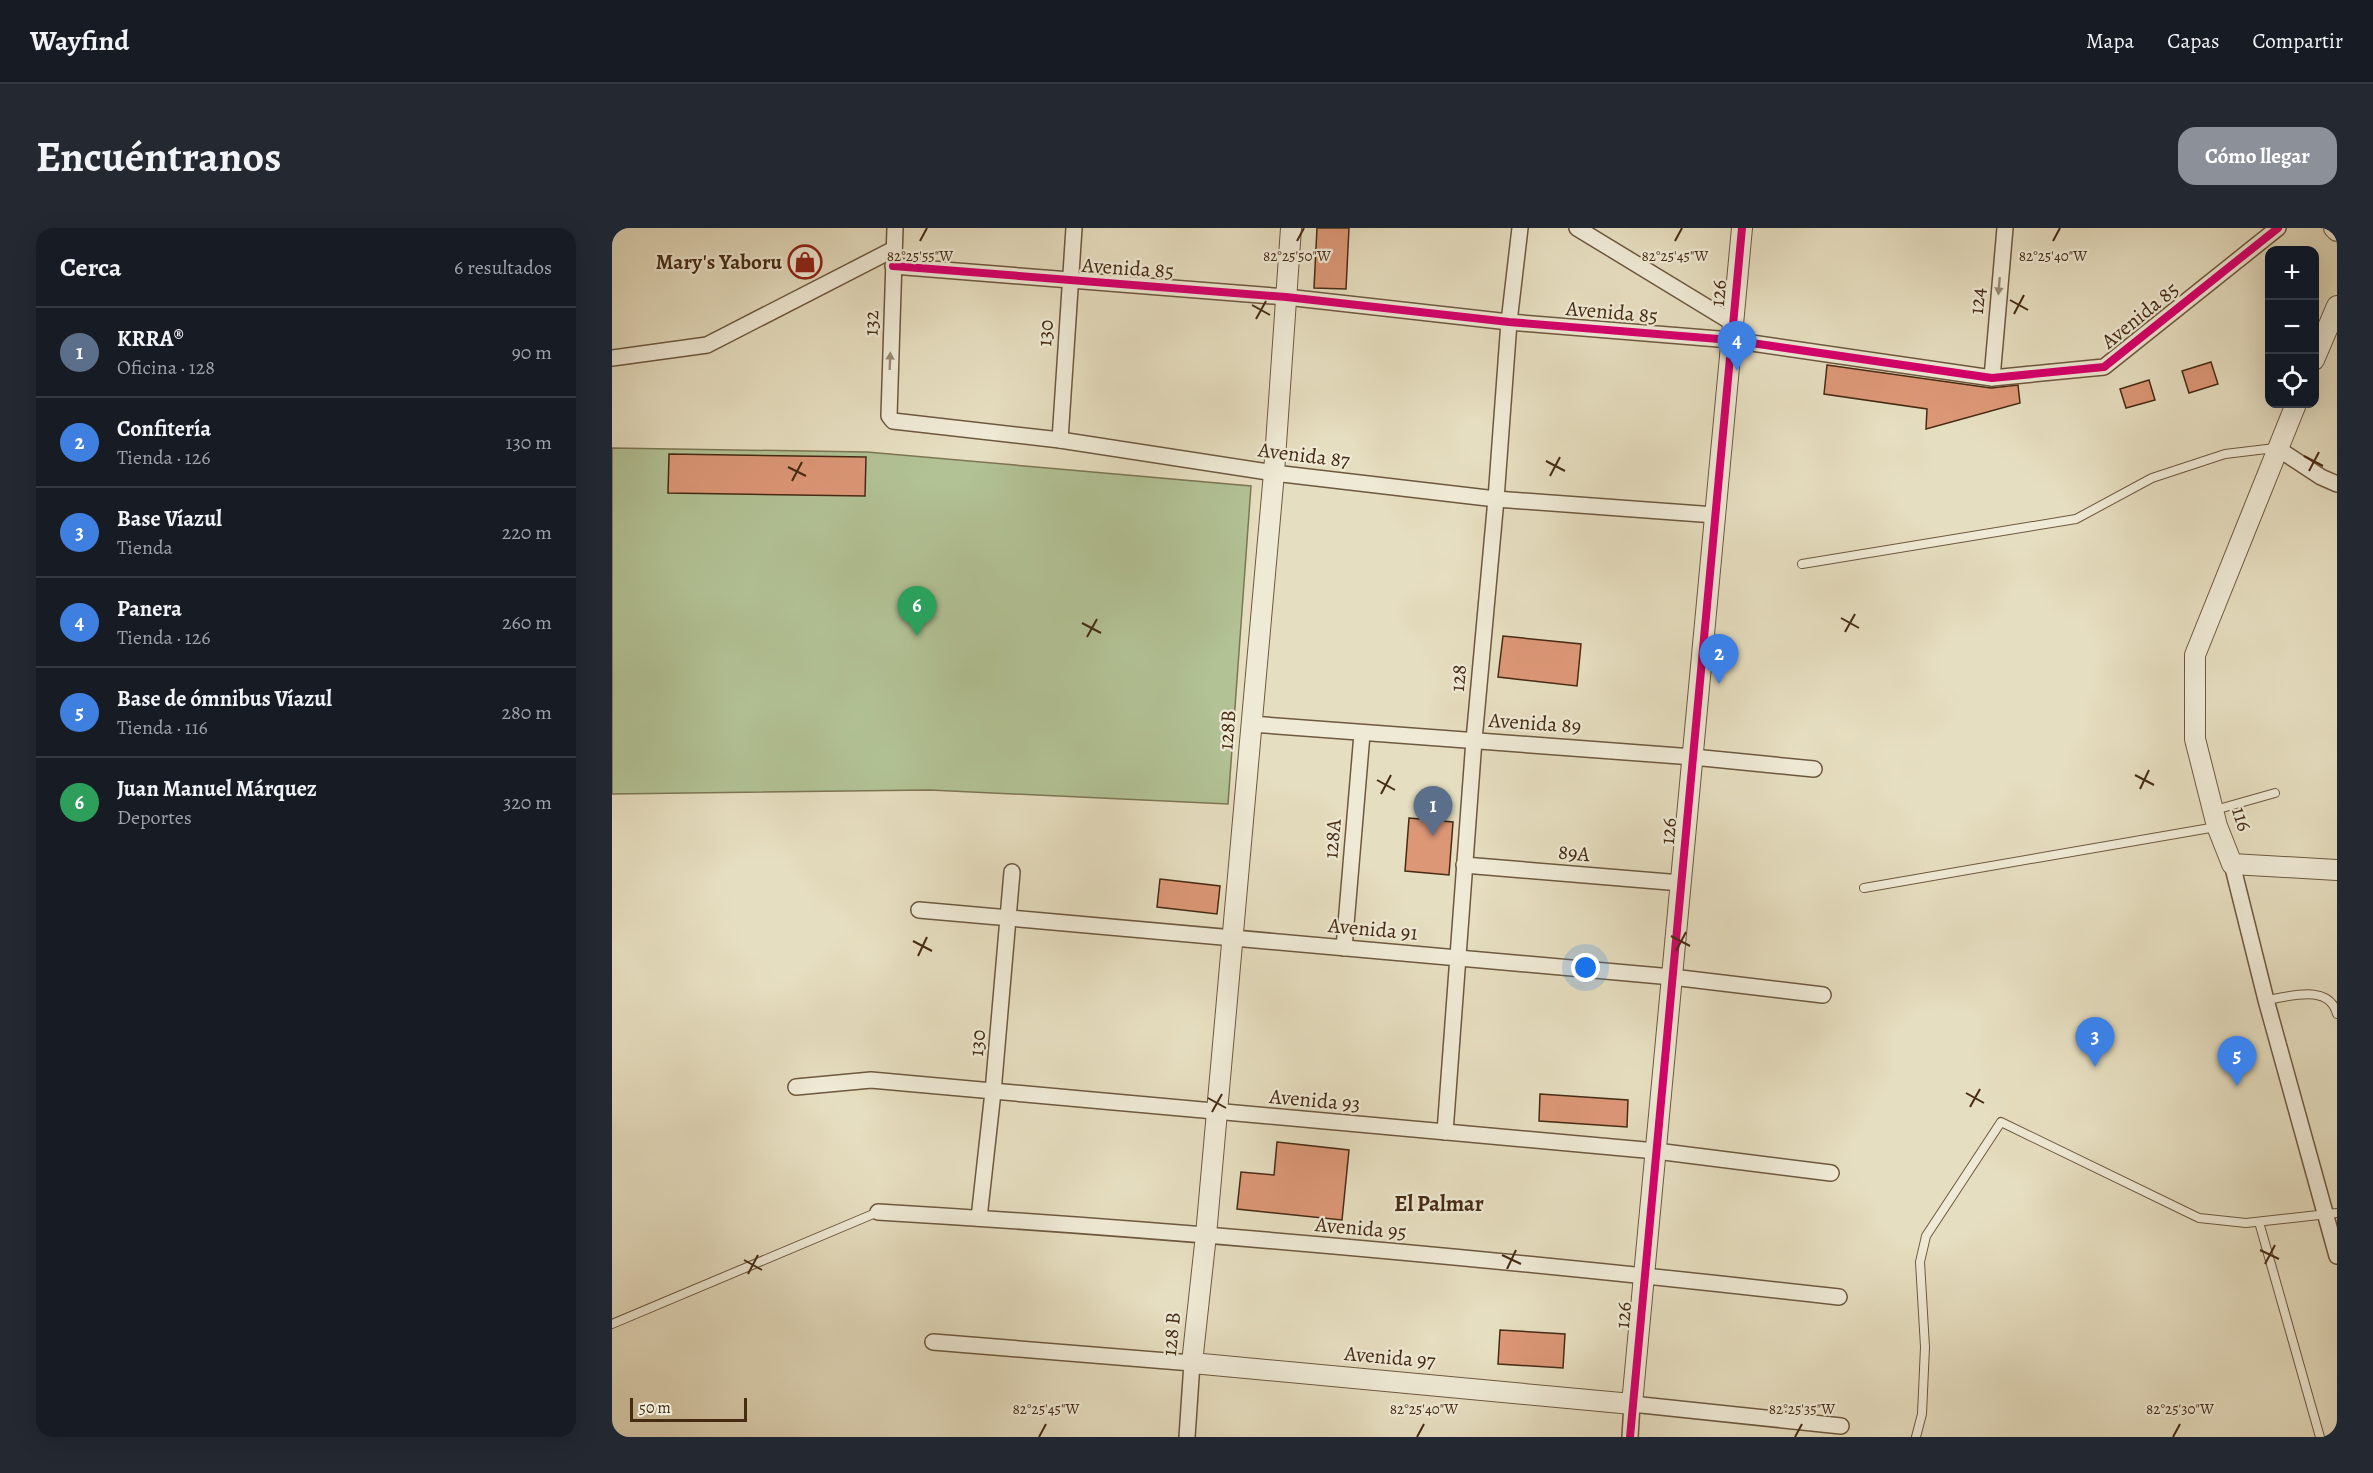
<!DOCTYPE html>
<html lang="es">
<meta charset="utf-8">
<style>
body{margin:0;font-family:Alegreya,serif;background:#242831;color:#f1f3f6}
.controls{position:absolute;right:18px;top:18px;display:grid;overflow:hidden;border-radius:12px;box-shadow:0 6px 24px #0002}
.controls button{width:54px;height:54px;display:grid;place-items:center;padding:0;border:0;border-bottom:2px solid #363941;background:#171b24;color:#f1f3f6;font:30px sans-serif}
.scale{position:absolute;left:18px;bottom:15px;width:117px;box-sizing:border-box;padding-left:6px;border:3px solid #462b13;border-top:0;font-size:16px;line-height:21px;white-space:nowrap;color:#462b13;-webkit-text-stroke:4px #efead6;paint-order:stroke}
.you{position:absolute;left:974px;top:740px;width:21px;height:21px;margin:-15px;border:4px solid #fff;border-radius:50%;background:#1a73e8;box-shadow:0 0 0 9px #1a73e833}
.badge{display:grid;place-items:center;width:39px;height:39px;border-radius:50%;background:#8c9099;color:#fff;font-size:20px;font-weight:700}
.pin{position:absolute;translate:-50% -50px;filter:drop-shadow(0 2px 3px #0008)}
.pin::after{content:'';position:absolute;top:32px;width:21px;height:18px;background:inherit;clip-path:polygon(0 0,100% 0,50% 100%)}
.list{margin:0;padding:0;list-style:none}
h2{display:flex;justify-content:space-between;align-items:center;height:78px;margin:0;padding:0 24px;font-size:26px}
h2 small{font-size:20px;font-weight:400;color:#9ea1a6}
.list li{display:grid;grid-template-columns:39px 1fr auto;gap:18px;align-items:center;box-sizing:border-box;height:90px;padding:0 24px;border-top:2px solid #363941}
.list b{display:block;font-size:22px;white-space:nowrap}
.list p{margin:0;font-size:20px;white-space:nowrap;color:#9ea1a6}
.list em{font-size:20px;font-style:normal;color:#9ea1a6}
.icon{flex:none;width:33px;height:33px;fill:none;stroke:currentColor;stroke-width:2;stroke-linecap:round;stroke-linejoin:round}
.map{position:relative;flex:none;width:1725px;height:1209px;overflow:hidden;border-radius:18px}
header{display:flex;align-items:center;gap:36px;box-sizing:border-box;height:84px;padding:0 30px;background:#171b24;border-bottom:2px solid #363941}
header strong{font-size:28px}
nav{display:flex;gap:33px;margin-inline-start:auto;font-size:21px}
.intro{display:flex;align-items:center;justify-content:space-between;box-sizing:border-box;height:144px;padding:0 36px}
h1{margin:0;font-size:42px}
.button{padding:15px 27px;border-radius:18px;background:#8c9099;color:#fff;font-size:21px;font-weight:700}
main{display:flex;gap:36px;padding:0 36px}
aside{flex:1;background:#171b24;border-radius:18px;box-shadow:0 6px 24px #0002}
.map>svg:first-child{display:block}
.green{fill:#b2c295;stroke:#7c7654;stroke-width:1.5}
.building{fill:#dc9777;stroke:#462b13;stroke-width:1.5}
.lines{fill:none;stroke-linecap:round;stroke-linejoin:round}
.service-casing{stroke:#6e583e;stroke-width:10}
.minor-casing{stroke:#6e583e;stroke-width:18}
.tertiary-casing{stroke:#6e583e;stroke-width:22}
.service{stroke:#efead6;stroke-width:8}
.minor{stroke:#efead6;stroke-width:15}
.tertiary{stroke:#efead6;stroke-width:20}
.cycleway-casing{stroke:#efead6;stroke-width:11}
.cycleway{stroke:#d6006c;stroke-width:8}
.oneway{fill:#9a8a74}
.ticks{fill:none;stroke:#462b13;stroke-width:2}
.labels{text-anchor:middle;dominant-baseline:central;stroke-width:4.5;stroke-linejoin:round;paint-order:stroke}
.poi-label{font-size:21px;font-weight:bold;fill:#462b13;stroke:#efead6;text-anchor:end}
.street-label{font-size:21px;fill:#462b13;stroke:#efead6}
.neighbourhood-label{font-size:22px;font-weight:bold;fill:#462b13;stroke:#efead6}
.ticks-label{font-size:15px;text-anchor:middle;fill:#462b13;stroke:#efead6;stroke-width:4.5;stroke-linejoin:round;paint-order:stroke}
</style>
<header>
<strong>Wayfind</strong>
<nav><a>Mapa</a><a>Capas</a><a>Compartir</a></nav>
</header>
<div class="intro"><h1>Encuéntranos</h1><a class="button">Cómo llegar</a></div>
<main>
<aside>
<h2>Cerca<small>6 resultados</small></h2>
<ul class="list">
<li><span class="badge" style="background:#5c6f8a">1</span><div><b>KRRA®</b><p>Oficina · 128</p></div><em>90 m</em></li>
<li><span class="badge" style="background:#3f7fe0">2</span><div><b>Confitería</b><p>Tienda · 126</p></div><em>130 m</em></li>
<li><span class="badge" style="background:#3f7fe0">3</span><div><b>Base Víazul</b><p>Tienda</p></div><em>220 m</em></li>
<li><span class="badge" style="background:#3f7fe0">4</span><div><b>Panera</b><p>Tienda · 126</p></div><em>260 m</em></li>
<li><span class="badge" style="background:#3f7fe0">5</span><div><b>Base de ómnibus Víazul</b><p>Tienda · 116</p></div><em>280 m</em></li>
<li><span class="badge" style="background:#2e9e5b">6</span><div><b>Juan Manuel Márquez</b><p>Deportes</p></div><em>320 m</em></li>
</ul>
</aside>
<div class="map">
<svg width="1725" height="1209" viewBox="0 0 1725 1209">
<rect width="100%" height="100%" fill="#e6dec0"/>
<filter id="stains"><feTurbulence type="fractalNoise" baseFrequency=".00333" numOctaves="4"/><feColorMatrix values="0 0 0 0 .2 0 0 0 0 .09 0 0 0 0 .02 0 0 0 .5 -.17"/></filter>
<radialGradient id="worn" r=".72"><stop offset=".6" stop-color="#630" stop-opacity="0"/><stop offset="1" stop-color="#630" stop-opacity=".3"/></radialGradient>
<path class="green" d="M 0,220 L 255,224 L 639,258 L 616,576 L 318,562 L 0,566 Z"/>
<g class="building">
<path d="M 705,0 L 737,0 L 734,61 L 702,60 Z"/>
<path d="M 1599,134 L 1606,156 L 1577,165 L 1570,143 Z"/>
<path d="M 1215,137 L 1379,160 L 1406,157 L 1408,175 L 1314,201 L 1315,181 L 1212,166 Z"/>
<path d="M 1537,152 L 1543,172 L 1514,180 L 1508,161 Z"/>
<path d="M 57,226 L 254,229 L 253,268 L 56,265 Z"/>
<path d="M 891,408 L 969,416 L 965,458 L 886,449 Z"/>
<path d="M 797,590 L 841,594 L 837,647 L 793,643 Z"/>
<path d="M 548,651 L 608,658 L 605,686 L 545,679 Z"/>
<path d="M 928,866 L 1016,872 L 1015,899 L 927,893 Z"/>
<path d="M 665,914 L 737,922 L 730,992 L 625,981 L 629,944 L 662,947 Z"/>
<path d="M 888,1102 L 953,1106 L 951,1140 L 886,1136 Z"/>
</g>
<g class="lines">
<g class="service-casing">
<g id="service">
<path d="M 1190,336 L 1464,291 L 1540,250 L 1613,226 L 1663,220"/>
<path d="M 1603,582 L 1663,565"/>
<path d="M 1252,660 L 1604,599"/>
<path d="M 1654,772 C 1677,769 1717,755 1725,786"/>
<path d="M 1647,994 L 1708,1209"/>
<path d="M 0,1096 L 266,984"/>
<path d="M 1304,1209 L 1310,1186 L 1313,1119 L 1308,1034 L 1314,1008 L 1389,894 L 1587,990 L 1634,995 L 1725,985"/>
</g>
</g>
<g class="minor-casing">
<g id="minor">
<path d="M 283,0 L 277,188 L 281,193 L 448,212 L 662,245 L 884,271 L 1103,287"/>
<path d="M 965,0 L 1121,95"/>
<path d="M 281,38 L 674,69 L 897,94 L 1119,112 L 1380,150 L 1492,139 L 1666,0"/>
<path d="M 0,130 L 95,117 L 282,21"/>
<path d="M 1380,150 L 1393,0"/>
<path d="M 448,212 L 462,0"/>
<path d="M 1665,220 L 1709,249 L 1725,256"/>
<path d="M 639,496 L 1081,529 L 1202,541"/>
<path d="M 1620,636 L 1654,772 L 1725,1028"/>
<path d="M 852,637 L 1069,655"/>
<path d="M 307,682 L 1060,749 L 1211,767"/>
<path d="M 732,720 L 750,506"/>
<path d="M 184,859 L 259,852 L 1044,923 L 1219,945"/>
<path d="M 833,904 L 862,512 L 884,271 L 897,94 L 908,0"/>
<path d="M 266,984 C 587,1003 907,1033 1227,1069"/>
<path d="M 367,990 L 381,864 L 400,644"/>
<path d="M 321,1114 L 580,1135 L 575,1209"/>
<path d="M 1018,1209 L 1020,1176 L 1229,1198"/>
</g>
</g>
<g class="tertiary-casing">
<g id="tertiary">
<path d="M 679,0 L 662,245 L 594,1007 L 580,1135 L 1020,1176 L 1130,0"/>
<path d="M 1722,0 L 1725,3"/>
<path d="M 1702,132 L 1725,78"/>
<path d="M 1684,176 L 1583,427 L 1583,511 L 1605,598 L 1620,636 L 1725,642"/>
</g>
</g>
<use href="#service" class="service"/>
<use href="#minor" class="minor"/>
<use href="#tertiary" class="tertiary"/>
<g class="cycleway-casing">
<g id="cycleway">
<path d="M 281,38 L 674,69 L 897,94 L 1119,112 L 1380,150 L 1492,139 L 1666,0"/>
<path d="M 1018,1209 L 1130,0"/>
</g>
</g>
<use href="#cycleway" class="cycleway"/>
</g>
<defs><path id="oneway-solid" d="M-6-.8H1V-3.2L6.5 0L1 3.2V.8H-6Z" transform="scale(1.5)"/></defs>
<g class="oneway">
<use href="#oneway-solid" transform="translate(1387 58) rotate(95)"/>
<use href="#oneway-solid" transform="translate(278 133) rotate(-88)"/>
</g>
<path class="ticks" d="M 308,13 L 315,0M 685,13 L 692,0M 1063,13 L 1070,0M 1441,13 L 1448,0M 1398,72 L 1416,82M 640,77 L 658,87M 1402,86 L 1412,67M 644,91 L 654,73M 1692,228 L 1711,238M 934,233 L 953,243M 176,239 L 194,248M 1697,243 L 1707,224M 938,248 L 948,229M 180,253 L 190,234M 1229,390 L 1247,400M 470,395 L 489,405M 1233,404 L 1243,386M 475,409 L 485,391M 1523,547 L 1542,557M 765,552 L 783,562M 1528,561 L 1537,542M 769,566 L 779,547M 1059,708 L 1078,718M 301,713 L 320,723M 1064,723 L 1074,704M 306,728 L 315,709M 1354,865 L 1372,875M 596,870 L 614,880M 1358,879 L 1368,861M 600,884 L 610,866M 1648,1022 L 1667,1031M 890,1027 L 909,1036M 132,1032 L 150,1042M 1653,1036 L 1663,1017M 895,1041 L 904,1022M 136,1046 L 146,1027M 427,1209 L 434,1196M 805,1209 L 812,1196M 1183,1209 L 1190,1196M 1561,1209 L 1568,1196"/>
<defs>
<g id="shop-ring" transform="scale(1.725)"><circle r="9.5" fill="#efead6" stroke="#8f2418" stroke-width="1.5"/><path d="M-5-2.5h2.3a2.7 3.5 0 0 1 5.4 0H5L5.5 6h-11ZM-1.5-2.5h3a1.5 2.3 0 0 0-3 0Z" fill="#8f2418"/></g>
</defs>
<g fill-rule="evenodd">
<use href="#shop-ring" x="193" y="34"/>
</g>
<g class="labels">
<g class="poi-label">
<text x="170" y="34">Mary's Yaboru</text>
</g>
<g class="street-label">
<text transform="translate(516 40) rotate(4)">Avenida 85</text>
<text transform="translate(1106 65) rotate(-85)">126</text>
<text transform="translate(1365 73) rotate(-85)">124</text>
<text transform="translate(1000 84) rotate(5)">Avenida 85</text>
<text transform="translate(1528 87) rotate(-39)">Avenida 85</text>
<text transform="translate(259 95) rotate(-88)">132</text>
<text transform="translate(433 105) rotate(-86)">130</text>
<text transform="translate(692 227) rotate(7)">Avenida 87</text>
<text transform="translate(846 450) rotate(-85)">128</text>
<text transform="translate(923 495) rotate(4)">Avenida 89</text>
<text transform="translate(615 502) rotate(-85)">128B</text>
<text transform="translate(1630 591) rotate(73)">116</text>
<text transform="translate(1056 603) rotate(-85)">126</text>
<text transform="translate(720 611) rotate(-85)">128A</text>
<text transform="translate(962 625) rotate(5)">89A</text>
<text transform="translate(761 701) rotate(5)">Avenida 91</text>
<text transform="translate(365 815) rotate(-85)">130</text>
<text transform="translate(703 872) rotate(5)">Avenida 93</text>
<text transform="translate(749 1000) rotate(5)">Avenida 95</text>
<text transform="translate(1011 1087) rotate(-85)">126</text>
<text transform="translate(559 1106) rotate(-84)">128 B</text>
<text transform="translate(778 1129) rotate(5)">Avenida 97</text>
</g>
<g class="neighbourhood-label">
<text x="827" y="976">El Palmar</text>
</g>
</g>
<g class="ticks-label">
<text x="308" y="33">82°25'55"W</text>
<text x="685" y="33">82°25'50"W</text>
<text x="1063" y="33">82°25'45"W</text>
<text x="1441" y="33">82°25'40"W</text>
<text x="434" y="1186">82°25'45"W</text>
<text x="812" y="1186">82°25'40"W</text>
<text x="1190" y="1186">82°25'35"W</text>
<text x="1568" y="1186">82°25'30"W</text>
</g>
<rect width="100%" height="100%" filter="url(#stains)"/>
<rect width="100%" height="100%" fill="url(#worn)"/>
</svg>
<div class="controls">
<button>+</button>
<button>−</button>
<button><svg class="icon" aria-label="locate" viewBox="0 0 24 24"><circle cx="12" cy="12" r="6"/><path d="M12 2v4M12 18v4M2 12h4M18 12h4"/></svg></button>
</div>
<div class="scale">50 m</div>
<div class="you"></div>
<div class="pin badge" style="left:821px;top:608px;background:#5c6f8a">1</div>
<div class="pin badge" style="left:1107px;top:456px;background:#3f7fe0">2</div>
<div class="pin badge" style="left:1483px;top:839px;background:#3f7fe0">3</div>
<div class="pin badge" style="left:1125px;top:143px;background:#3f7fe0">4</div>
<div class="pin badge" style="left:1625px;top:858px;background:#3f7fe0">5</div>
<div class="pin badge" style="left:305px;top:408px;background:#2e9e5b">6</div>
</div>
</main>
